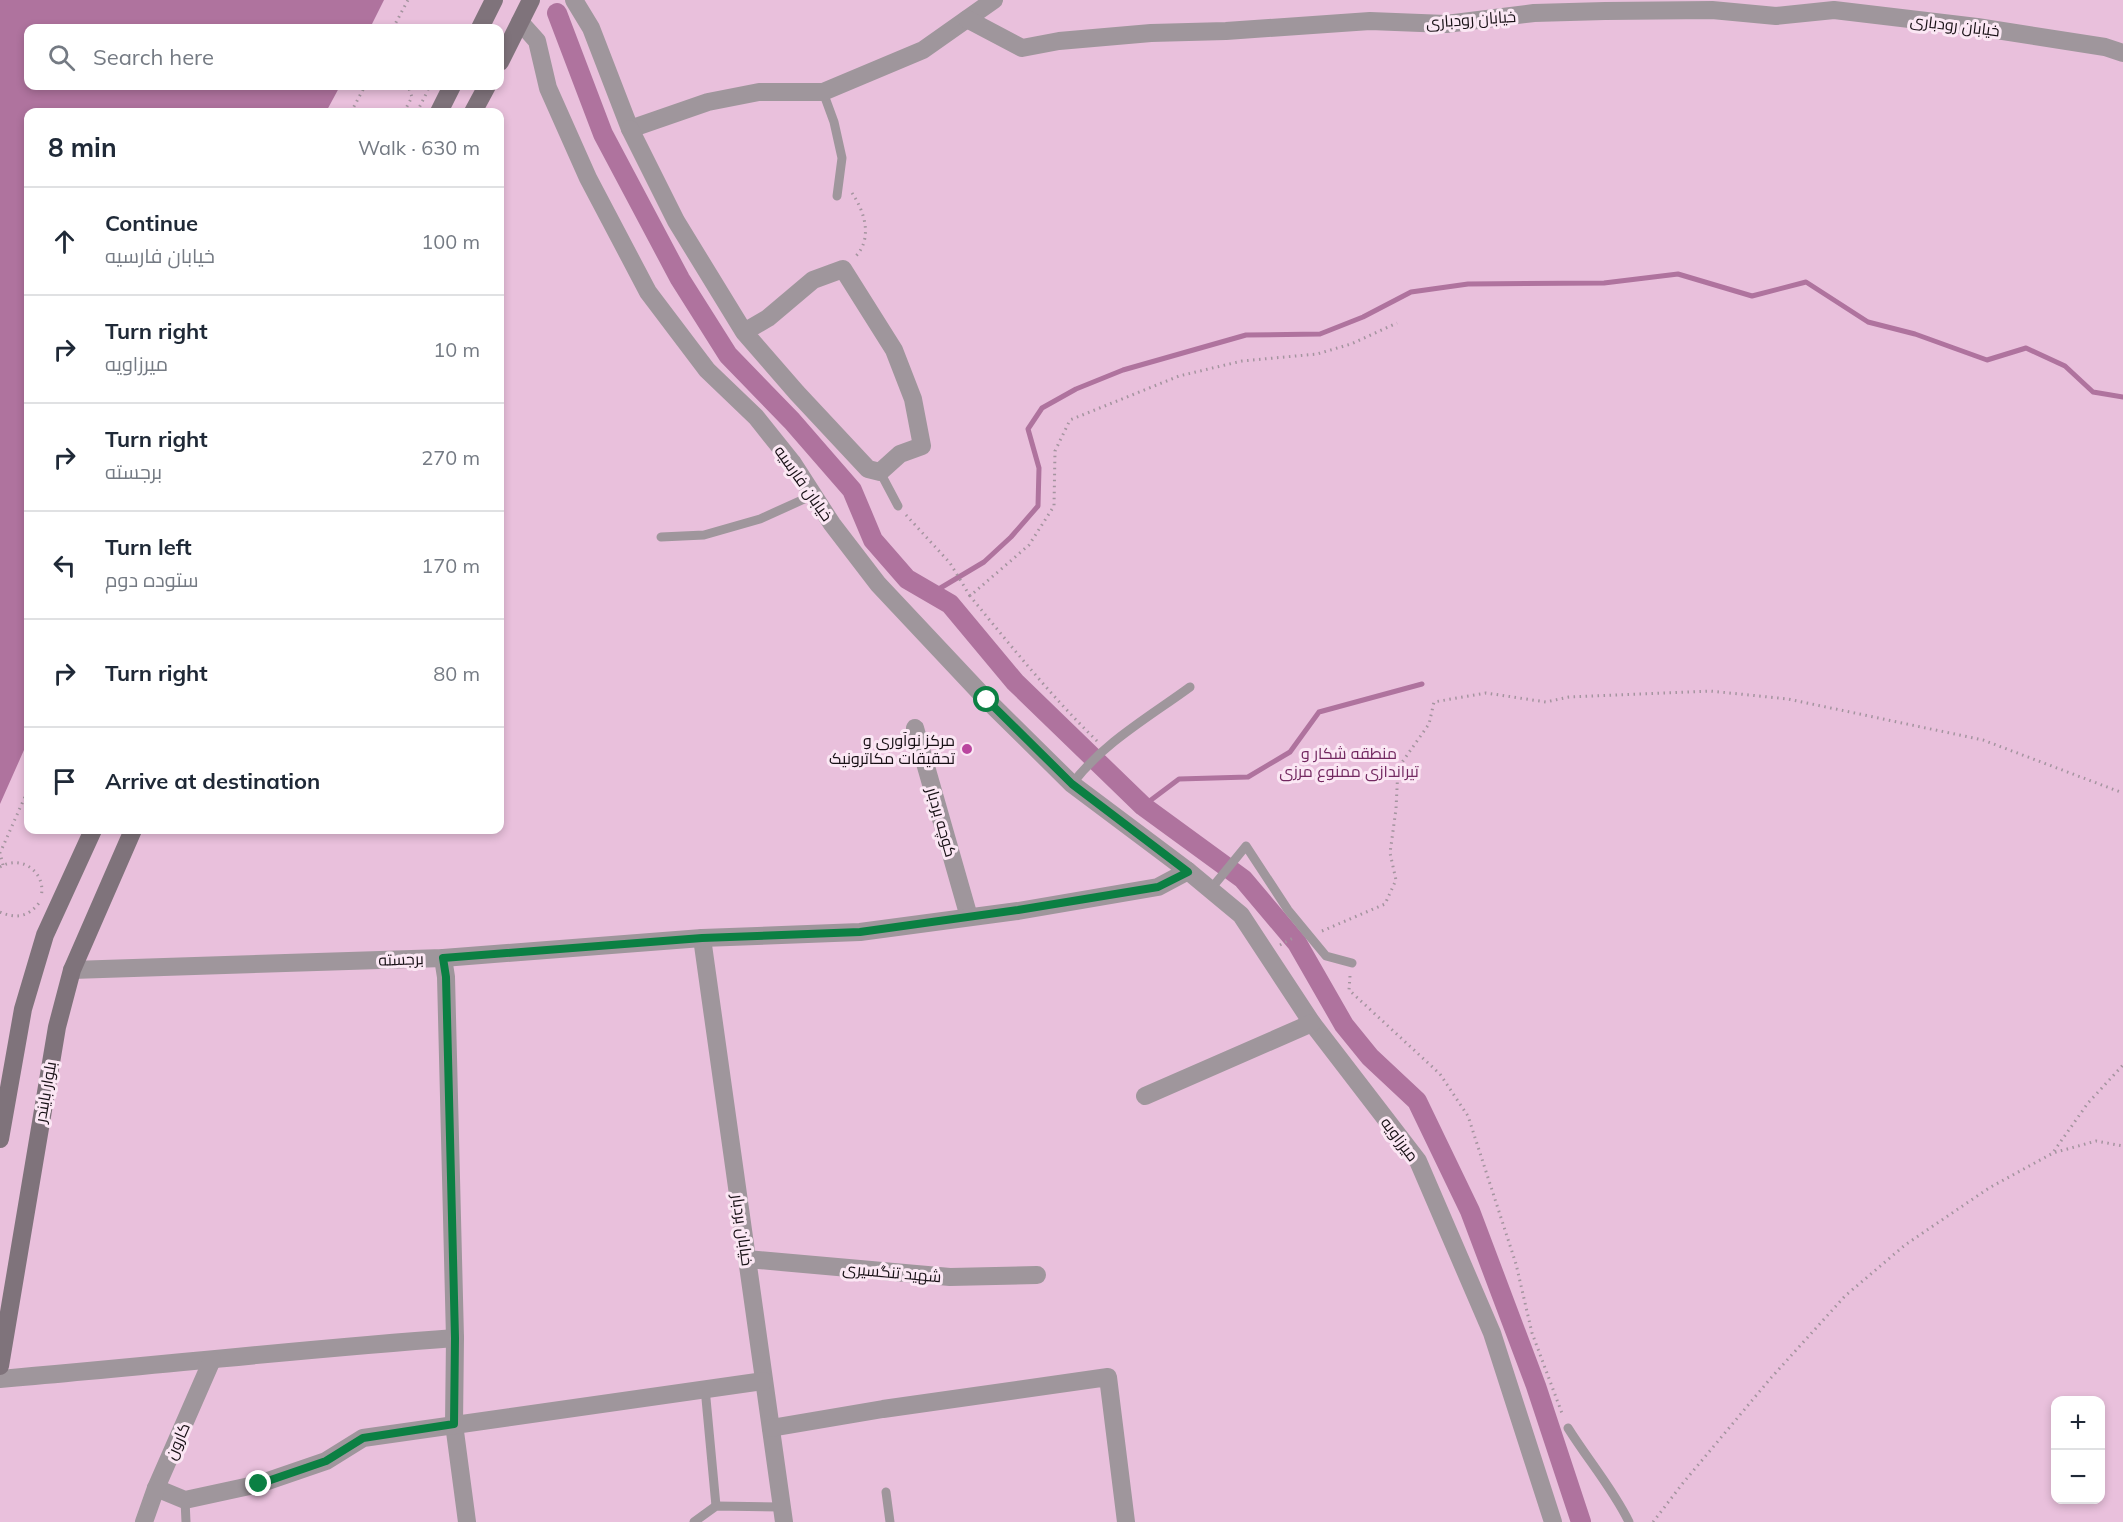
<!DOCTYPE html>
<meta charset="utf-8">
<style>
body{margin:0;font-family:Mulish,Cairo,sans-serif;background:#f2f2f3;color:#1f2937}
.controls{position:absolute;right:18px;bottom:18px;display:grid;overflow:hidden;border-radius:12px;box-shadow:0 3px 9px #0003}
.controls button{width:54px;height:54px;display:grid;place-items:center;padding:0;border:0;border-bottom:2px solid #e0e1e3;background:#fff;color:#1f2937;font:30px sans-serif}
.stop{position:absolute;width:18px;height:18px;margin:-14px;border:4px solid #0b8043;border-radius:50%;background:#fff}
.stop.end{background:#0b8043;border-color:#fff;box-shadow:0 2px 6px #0008}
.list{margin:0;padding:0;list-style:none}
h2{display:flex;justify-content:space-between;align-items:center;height:78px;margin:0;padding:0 24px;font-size:26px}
h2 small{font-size:20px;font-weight:400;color:#747a83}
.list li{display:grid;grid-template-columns:39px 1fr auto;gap:18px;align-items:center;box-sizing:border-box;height:108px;padding:0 24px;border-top:2px solid #e0e1e3}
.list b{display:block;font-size:22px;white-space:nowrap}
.list p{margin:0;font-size:20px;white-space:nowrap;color:#747a83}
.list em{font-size:20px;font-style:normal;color:#747a83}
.icon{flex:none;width:33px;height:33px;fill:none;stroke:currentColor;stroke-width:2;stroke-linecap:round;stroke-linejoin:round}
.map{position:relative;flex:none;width:2123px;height:1522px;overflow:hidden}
.search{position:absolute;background:#fff;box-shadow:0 3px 9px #0003;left:24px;top:24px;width:480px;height:66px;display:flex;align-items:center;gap:15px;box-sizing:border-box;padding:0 21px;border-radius:12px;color:#747a83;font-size:22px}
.panel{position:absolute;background:#fff;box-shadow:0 3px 9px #0003;left:24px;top:108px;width:480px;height:726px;border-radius:12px}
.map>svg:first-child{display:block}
.green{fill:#e9c0dc;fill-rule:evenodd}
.water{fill:#af739e}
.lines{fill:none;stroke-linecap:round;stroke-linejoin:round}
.stream{stroke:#af739e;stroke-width:5}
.canal{stroke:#af739e;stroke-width:20}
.path{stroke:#a4949f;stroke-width:3;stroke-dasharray:1.5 4.5;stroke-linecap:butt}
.lane{stroke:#9f969c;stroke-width:9}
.street{stroke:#9f969c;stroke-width:18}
.secondary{stroke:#7f737b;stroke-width:18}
.route{stroke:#0b8043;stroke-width:8}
.poi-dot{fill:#ba469f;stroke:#fbe7f4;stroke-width:2}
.labels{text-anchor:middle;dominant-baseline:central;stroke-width:6;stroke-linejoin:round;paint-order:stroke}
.street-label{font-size:16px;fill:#171015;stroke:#fbe7f4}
.poi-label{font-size:16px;fill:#171015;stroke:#fbe7f4;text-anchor:end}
.park-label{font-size:16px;fill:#722860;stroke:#fbe7f4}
</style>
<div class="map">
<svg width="2123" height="1522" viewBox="0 0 2123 1522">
<rect width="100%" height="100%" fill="#eedae7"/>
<path class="green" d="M 0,0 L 2123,0 L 2123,1522 L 0,1522 ZM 28,28 L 500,28 L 500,86 L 28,86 ZM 28,112 L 500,112 L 500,830 L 28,830 ZM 2056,1400 L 2100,1400 L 2100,1500 L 2056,1500 Z"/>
<path class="water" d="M 0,0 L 384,0 L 370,28 L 28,28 L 28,86 L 340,86 L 326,112 L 28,112 L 28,741 L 0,804 Z"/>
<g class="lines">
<g class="stream">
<path d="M 932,593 L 984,562 L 1011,537 L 1038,506 L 1039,468 L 1028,429 L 1042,408 L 1076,389 L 1123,370 L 1246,335 L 1320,334 L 1363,317 L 1411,292 L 1468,284 L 1604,283 L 1678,274 L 1752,296 L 1806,282 L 1868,322 L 1915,334 L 1987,360 L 2026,348 L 2065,366 L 2093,392 L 2123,397"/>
<path d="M 1143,806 L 1179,779 L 1248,777 L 1290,752 L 1319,712 L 1422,684"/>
</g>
<path class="canal" d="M 557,13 L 603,134 L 680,279 L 728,355 L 792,421 L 852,490 L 873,540 L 907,579 L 950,604 L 1015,682 L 1143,806 L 1243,879 L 1297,943 L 1344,1025 L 1370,1057 L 1417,1101 L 1470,1211 L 1536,1386 L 1581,1522"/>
<g class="path">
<path d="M 393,28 L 408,0"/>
<path d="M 351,112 L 365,86"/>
<path d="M 404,112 L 412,97 L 408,86"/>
<path d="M 417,112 L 428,90"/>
<path d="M 852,193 C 865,212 873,239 855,257"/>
<path d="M 906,515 L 950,563 L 970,596"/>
<path d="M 1097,741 C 1051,696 1011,646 970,596 L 1029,545 L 1054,506 L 1055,451 L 1070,420 L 1179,376 L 1242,361 L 1317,354 L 1351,344 L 1397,323"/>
<path d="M 3,865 L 0,853 L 28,790"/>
<path d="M 0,867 C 21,854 47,872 41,897"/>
<path d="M 0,912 C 16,919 28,917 39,903"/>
<path d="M 1322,931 L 1385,904 L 1396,880 L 1390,853 L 1396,809 L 1398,768 L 1429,724 L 1434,702 L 1486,693 L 1546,702 L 1569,697 L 1710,691 L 1788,699 L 1983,740 L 2123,793"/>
<path d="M 1280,945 L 1293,938"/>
<path d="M 1350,976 L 1349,990 L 1440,1074 L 1468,1116 L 1516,1264 L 1532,1333 L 1563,1416"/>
<path d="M 2054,1151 L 2088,1103 L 2123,1065"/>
<path d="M 1653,1522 L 1683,1483 L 1770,1379 L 1845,1296 L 1905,1245 L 1989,1188 L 2053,1153 L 2096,1141 L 2123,1146"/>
</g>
<g class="lane">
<path d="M 823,92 L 834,122 L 842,158 L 837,196"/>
<path d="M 880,472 L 898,506"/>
<path d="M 661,537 L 704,535 L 760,519 L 813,495"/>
<path d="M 1072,784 C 1103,743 1149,717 1190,687"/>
<path d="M 1210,890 L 1246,846 L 1288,910 L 1326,956 L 1352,963"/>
<path d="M 705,1388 L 716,1506"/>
<path d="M 1568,1428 C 1588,1460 1613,1489 1629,1522"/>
<path d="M 886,1492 L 890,1522"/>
<path d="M 185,1500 L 186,1522"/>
<path d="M 694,1522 L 716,1506 L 782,1507"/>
</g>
<g class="street">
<path d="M 574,0 L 591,28 L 630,129 L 708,102 L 759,92 L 823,92 L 923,50 L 994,0"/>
<path d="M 967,19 L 1022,48 L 1059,41 L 1151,33 L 1226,31 L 1370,21 L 1446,24 L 1534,13 L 1605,11 L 1712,10 L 1776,16 L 1834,10 L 1977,27 L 2105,47 L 2123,53"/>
<path d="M 520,22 L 537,41 L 548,88 L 588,178 L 648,292 L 707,370 L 756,417 L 792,462 L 832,524 L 878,584 L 987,700 L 1072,784 L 1188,871"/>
<path d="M 630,129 L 676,221 L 744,332 L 797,393 L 868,469 L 880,472 L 900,454 L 922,446 L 913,399 L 894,350 L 843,269 L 813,280 L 768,318 L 744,332"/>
<path d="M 915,728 L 969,917"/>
<path d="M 702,938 L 784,1522"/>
<path d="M 443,958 L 446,977 L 455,1338 L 454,1424 L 467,1522"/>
<path d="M 72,970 L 443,958 L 702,938 L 860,932 L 1018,911 L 1158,887 L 1188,871 L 1241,915 L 1312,1023 L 1418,1161 L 1492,1333 L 1553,1522"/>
<path d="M 1145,1096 L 1312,1023"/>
<path d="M 747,1259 L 950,1277 L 1037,1275"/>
<path d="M 0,1379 C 152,1366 303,1349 455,1338"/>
<path d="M 771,1428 L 883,1409 L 1108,1377 L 1126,1522"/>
<path d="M 156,1488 L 185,1500 L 259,1484 L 326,1461 L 363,1438 L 764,1381"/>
<path d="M 144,1522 L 156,1488 L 212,1360"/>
</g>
<g class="secondary">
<path d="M 480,28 L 494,0"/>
<path d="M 500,62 L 531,0"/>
<path d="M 439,112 L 452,86"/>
<path d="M 473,112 L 487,86"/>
<path d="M 0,1139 L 23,1009 L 45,935 L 93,830"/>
<path d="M 0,1366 L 57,1027 L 72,970 L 133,830"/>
</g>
</g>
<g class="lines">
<path class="route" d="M 259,1484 L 326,1461 L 363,1438 L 454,1424 L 455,1338 L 446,977 L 443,958 L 702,938 L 860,932 L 1018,910 L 1158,887 L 1188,872 L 1072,784 L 987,700"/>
</g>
<circle class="poi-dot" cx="967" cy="749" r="6"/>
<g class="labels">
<g class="street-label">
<text transform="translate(1471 19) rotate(-4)">خیابان رودباری</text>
<text transform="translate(1955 25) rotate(7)">خیابان رودباری</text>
<text transform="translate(804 483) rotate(55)">خیابان فارسیه</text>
<text transform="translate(942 822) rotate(74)">کوچه بردبار</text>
<text transform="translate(401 959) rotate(-2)">برجسته</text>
<text transform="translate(45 1092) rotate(-80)">بلوار بایندر</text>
<text transform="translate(1400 1139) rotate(53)">میرزاویه</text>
<text transform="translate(743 1230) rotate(82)">خیابان بردبار</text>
<text transform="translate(892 1272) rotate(5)">شهید تنگسیری</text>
<text transform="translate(177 1441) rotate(-66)">کارون</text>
</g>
<g class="poi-label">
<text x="955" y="740">مرکز نوآوری و<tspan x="955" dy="18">تحقیقات مکاترونیک</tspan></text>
</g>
<g class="park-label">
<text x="1349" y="753">منطقه شکار و<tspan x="1349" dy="18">تیراندازی ممنوع مرزی</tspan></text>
</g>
</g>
</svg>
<div class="controls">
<button>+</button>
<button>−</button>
</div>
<div class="stop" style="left:987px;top:700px"></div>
<div class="stop end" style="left:259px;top:1484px"></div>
<div class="search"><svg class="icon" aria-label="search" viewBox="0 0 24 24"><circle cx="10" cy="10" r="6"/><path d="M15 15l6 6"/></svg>Search here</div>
<section class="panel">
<h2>8 min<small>Walk · 630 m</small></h2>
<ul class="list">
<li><svg class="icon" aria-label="ahead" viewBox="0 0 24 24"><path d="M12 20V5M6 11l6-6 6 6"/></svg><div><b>Continue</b><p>خیابان فارسیه</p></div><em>100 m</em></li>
<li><svg class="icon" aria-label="right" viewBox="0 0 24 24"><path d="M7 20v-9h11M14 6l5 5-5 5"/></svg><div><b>Turn right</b><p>میرزاویه</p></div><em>10 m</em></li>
<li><svg class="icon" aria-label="right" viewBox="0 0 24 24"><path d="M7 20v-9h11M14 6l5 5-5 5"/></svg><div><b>Turn right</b><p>برجسته</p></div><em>270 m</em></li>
<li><svg class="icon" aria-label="left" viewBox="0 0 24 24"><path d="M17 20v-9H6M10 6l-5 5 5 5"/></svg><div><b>Turn left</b><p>ستوده دوم</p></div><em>170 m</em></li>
<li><svg class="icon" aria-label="right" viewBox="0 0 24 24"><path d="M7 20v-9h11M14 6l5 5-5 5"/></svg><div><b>Turn right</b></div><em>80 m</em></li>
<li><svg class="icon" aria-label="arrive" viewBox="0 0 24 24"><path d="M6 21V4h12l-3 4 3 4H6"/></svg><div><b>Arrive at destination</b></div></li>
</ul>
</section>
</div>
